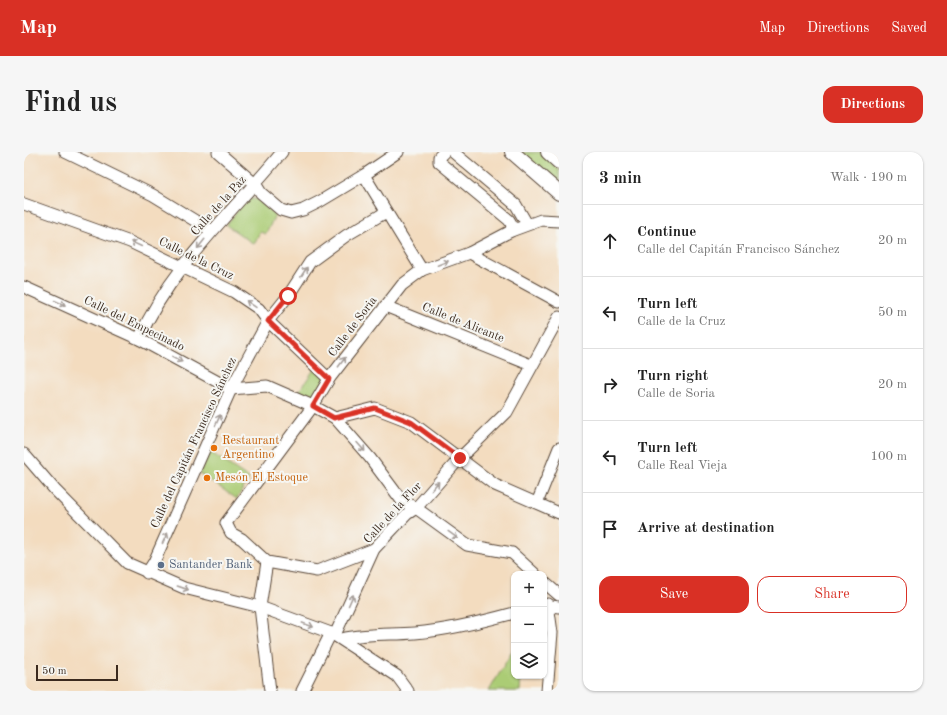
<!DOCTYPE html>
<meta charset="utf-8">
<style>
body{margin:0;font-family:"Old Standard TT",serif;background:#f6f6f6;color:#222}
.controls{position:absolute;right:12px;bottom:12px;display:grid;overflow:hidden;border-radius:8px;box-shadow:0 1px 3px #0004}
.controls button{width:36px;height:36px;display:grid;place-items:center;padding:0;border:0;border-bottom:1px solid #e0e0e0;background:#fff;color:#222;font:20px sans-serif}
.scale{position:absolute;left:12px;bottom:10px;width:82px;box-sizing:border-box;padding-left:4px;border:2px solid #3b2a1e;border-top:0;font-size:11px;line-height:14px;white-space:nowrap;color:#3b2a1e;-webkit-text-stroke:3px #f6f6f2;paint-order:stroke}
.stop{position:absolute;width:12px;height:12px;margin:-9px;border:3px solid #d93025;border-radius:50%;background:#fff}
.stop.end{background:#d93025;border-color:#fff;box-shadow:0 1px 4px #0008}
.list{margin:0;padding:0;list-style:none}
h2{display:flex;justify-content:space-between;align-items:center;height:52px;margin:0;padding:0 16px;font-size:17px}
h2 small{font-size:13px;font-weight:400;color:#767676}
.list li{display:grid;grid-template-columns:26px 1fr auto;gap:12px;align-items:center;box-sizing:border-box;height:72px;padding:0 16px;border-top:1px solid #e0e0e0}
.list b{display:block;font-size:15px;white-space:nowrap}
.list p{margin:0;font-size:13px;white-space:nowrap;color:#767676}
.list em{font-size:13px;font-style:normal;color:#767676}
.actions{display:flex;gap:8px;padding:12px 16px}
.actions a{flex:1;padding:9px 0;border:1px solid #d93025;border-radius:12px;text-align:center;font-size:14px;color:#d93025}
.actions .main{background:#d93025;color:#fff}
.icon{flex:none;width:22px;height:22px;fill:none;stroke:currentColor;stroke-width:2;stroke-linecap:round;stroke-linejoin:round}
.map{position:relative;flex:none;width:535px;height:539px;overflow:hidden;border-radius:12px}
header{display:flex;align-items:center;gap:24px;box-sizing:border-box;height:56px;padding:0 20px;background:#d93025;color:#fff}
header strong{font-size:19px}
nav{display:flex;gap:22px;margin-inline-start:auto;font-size:14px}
.intro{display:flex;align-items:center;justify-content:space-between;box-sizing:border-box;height:96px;padding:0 24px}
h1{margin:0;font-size:28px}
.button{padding:10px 18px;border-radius:12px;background:#d93025;color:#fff;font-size:14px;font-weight:700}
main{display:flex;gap:24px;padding:0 24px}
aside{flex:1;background:#fff;border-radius:12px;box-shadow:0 1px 3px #0004}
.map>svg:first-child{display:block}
.green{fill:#abcc74;stroke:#737b49}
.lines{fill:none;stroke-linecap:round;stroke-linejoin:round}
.minor-casing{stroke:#574536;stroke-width:13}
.major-casing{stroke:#574536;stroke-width:16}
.minor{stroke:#fff;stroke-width:11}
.major{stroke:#fff;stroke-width:14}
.oneway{stroke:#a79f9a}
.route{stroke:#d93025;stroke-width:5}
.food-dot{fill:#e8710a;stroke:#f6f6f2;stroke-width:1.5}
.service-dot{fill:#5c6f8a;stroke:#f6f6f2;stroke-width:1.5}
.labels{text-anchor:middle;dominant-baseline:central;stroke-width:4;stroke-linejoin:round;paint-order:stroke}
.street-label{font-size:12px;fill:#3b2a1e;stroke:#f6f6f2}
.food-label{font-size:12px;fill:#c56008;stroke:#f6f6f2;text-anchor:start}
.service-label{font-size:12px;fill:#4e5e75;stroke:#f6f6f2;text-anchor:start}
</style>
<header>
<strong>Map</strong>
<nav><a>Map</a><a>Directions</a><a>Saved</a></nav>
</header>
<div class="intro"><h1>Find us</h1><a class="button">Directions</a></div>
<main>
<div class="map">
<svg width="535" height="539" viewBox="0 0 535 539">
<rect width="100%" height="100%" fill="#f6f6f2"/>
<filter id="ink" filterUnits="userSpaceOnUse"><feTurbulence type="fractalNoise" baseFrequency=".025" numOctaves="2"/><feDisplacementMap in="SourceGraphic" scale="8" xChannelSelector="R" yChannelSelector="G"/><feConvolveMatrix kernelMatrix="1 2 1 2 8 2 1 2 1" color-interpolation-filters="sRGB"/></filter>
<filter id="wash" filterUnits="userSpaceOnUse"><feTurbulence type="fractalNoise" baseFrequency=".012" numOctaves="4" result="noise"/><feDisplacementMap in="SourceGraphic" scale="16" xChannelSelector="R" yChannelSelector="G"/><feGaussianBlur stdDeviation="0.9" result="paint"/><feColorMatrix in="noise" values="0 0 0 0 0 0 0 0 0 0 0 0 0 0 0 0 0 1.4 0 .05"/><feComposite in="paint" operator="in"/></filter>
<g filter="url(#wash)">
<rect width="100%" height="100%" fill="#f3dcbf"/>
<g class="green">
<path d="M 517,0 L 535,18 L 535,34 L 496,1 Z"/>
<path d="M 223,47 L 233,47 L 251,63 L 242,82 L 236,80 L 230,92 L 202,73 Z"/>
<path d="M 291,216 L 303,227 L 289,252 L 271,245 Z"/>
<path d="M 186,300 L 225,326 L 213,347 L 175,321 Z"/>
<path d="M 490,496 L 490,524 L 497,524 L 496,539 L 465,539 Z"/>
</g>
</g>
<g filter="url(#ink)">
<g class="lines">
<g class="minor-casing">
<g id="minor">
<path d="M 41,0 L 129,43 L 188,79"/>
<path d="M 194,0 L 232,33 L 237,41 L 257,58 L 267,61 L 279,58 L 295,50 L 340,23 L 374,0"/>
<path d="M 420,0 L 415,5 L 415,10 L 485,68 L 488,73 L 487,79"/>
<path d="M 429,0 L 492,53 L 503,72"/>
<path d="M 340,23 L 398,118"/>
<path d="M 0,52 L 106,90 L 210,140 L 235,157 L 244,169 L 305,227"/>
<path d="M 445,101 L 535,150"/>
<path d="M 0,135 L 115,187 L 207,237 L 243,234 L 289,254 L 311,266 L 351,256 L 387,270 L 471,333 L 535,361"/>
<path d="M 361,154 L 507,213"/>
<path d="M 115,187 C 147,114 209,60 258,0"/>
<path d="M 311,266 L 346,306 L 378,349 L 392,356 L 443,393 L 488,401 L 511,422"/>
<path d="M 0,302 L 31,338 L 103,411 L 160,436 L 236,455 L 307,481 L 373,524 L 384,539"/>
<path d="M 513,351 L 535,296"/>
<path d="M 350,397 L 293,419 L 243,410 L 218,387 L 207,381 L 202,371 L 289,254 L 305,227 L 378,133 L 398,118 L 445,101 L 487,79 L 517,68 L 535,69"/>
<path d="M 243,410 L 236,455 L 246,539"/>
<path d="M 123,421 L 130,410 L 207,237 L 244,169 L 264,144 L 286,110 L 323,83 L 362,60"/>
<path d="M 520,430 L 535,443"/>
<path d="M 520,453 L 535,455"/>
<path d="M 311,483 L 350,397 L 383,362 L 392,356 L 436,306 L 483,260 L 535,165"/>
<path d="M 318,487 C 342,481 367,483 391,481 C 425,478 457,470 490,461"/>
<path d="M 278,539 L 307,481"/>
<path d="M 523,539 L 528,481 L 524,452"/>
</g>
</g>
<g class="major-casing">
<g id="major">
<path d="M 488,0 L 535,41"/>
<path d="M 524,0 L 535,10"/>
</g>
</g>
<use href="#minor" class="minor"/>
<use href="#major" class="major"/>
</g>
<defs><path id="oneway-shaft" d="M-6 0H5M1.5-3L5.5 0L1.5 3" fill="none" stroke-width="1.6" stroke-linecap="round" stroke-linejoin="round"/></defs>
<g class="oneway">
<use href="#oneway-shaft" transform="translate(112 92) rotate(-155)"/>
<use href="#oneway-shaft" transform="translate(177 92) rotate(129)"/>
<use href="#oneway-shaft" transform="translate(419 111) rotate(-21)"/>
<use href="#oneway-shaft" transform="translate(280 120) rotate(-57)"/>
<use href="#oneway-shaft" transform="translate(36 151) rotate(24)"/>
<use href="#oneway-shaft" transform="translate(227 152) rotate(-145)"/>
<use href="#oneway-shaft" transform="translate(153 207) rotate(29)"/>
<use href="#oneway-shaft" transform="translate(318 210) rotate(-53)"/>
<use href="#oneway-shaft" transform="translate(194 268) rotate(-66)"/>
<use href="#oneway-shaft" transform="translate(337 295) rotate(48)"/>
<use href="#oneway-shaft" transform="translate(411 334) rotate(-49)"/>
<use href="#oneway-shaft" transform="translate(429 383) rotate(36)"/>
<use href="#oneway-shaft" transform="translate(141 386) rotate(-65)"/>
<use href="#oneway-shaft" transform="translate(159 436) rotate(19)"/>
<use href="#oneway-shaft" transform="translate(327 448) rotate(-66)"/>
<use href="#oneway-shaft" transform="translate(284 473) rotate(20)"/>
</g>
</g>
<g class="lines" filter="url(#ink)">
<path class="route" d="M 264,144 L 244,169 L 305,227 L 289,254 L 310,266 L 351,256 L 387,270 L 436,306"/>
</g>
<g class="food-dot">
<circle cx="190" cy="296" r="4"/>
<circle cx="183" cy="326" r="4"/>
</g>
<circle class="service-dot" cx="137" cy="413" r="4"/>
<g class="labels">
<g class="street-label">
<text transform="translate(195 54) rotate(-48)">Calle de la Paz</text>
<text transform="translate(172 107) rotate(26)">Calle de la Cruz</text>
<text transform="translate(439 171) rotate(22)">Calle de Alicante</text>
<text transform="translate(110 172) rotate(26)">Calle del Empecinado</text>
<text transform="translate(329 175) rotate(-53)">Calle de Soria</text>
<text transform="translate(170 291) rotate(-65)">Calle del Capitán Francisco Sánchez</text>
<text transform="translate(369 361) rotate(-47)">Calle de la Flor</text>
</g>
<g class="food-label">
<text x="198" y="289">Restaurant<tspan x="198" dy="14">Argentino</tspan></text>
<text x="191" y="326">Mesón El Estoque</text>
</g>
<g class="service-label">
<text x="145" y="413">Santander Bank</text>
</g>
</g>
</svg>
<div class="controls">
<button>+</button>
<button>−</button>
<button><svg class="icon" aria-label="layers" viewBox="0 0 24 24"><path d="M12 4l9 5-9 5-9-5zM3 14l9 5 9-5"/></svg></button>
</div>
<div class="scale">50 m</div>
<div class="stop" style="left:264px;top:144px"></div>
<div class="stop end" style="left:436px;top:306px"></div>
</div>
<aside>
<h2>3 min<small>Walk · 190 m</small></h2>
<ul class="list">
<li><svg class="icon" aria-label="ahead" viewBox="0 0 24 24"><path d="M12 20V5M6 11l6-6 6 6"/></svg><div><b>Continue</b><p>Calle del Capitán Francisco Sánchez</p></div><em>20 m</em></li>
<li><svg class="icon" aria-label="left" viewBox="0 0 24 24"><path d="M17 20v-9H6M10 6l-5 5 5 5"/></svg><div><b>Turn left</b><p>Calle de la Cruz</p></div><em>50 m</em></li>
<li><svg class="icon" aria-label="right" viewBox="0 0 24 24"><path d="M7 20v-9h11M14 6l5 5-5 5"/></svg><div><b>Turn right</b><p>Calle de Soria</p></div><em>20 m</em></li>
<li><svg class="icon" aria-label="left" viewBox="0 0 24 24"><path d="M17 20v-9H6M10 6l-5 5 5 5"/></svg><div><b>Turn left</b><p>Calle Real Vieja</p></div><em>100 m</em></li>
<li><svg class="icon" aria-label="arrive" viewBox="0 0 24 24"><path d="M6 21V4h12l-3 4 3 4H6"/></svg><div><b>Arrive at destination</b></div></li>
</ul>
<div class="actions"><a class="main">Save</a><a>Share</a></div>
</aside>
</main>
